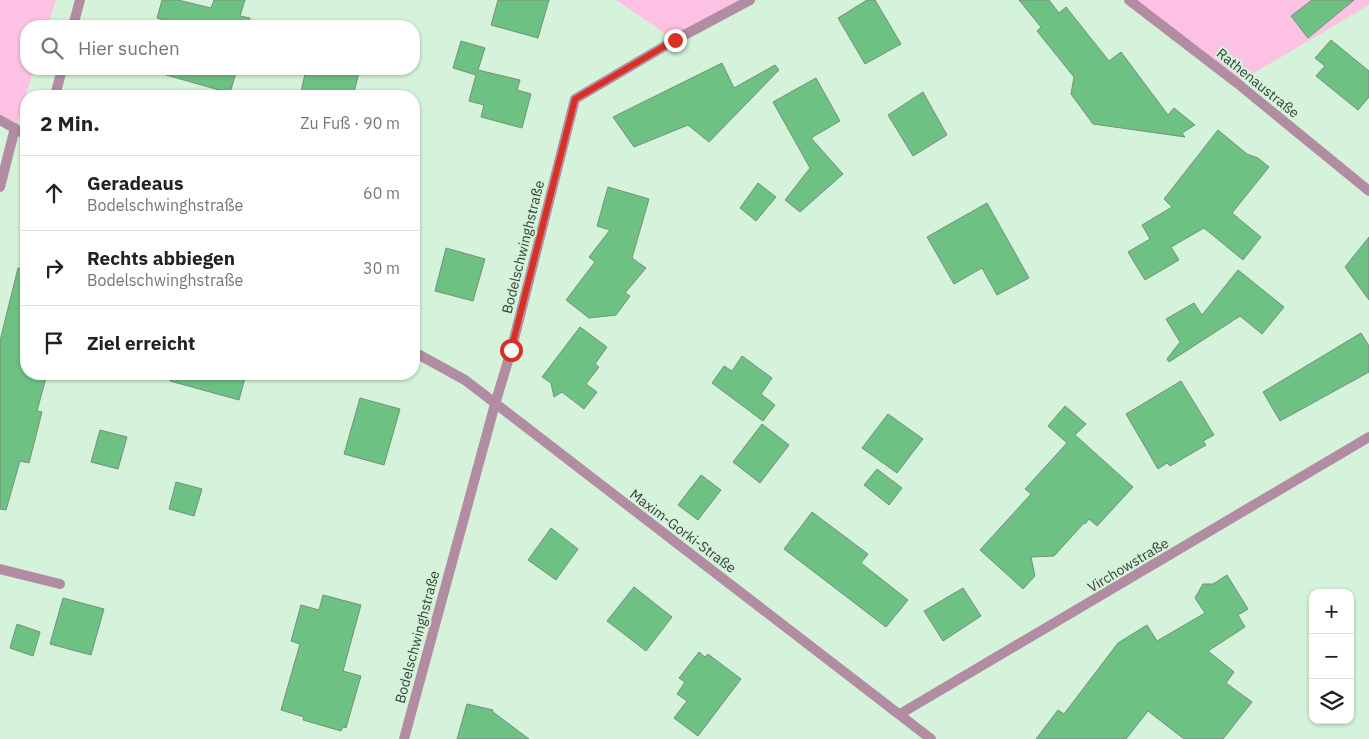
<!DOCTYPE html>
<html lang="de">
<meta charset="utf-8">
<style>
body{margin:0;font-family:"IBM Plex Sans",sans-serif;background:#f2f2f2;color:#222}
.controls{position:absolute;right:15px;bottom:15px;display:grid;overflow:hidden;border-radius:10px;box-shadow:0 1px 4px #0004}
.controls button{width:45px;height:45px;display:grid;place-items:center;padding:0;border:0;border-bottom:1px solid #e0e0e0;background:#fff;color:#222;font:25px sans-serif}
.stop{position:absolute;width:15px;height:15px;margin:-11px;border:4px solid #d93025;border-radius:50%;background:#fff}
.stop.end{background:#d93025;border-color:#fff;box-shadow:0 1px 5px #0008}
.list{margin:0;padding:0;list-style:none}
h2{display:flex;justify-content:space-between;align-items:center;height:65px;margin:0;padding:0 20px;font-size:21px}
h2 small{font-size:16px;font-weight:400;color:#767676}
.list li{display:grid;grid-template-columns:32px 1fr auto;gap:15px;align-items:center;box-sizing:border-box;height:75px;padding:0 20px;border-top:1px solid #e0e0e0}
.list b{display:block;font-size:19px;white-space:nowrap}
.list p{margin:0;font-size:16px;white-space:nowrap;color:#767676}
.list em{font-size:16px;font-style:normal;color:#767676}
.icon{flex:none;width:28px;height:28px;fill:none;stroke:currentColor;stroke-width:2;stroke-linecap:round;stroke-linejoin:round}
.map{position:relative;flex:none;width:1369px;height:739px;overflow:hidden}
.search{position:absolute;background:#fff;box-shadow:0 1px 4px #0004;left:20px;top:20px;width:400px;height:55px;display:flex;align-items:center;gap:12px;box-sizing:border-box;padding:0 18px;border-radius:20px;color:#767676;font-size:19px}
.panel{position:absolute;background:#fff;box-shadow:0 1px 4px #0004;left:20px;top:90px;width:400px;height:290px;border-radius:20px}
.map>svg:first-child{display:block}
.green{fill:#fdc1e4}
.building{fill:#6dc183;stroke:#75917b}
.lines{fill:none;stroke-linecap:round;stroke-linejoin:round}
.lane{stroke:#b28ca2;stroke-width:10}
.street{stroke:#b28ca2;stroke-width:10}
.route{stroke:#d93025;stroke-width:6}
.labels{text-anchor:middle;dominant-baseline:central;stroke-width:4.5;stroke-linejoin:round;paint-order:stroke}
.street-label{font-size:14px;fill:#344036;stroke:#d5f2da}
</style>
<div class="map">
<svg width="1369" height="739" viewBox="0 0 1369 739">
<rect width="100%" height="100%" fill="#d5f2da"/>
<g class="green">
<path d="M 0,0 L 56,0 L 48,26 L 26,26 L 26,69 L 34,69 L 15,128 L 0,120 Z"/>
<path d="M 616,0 L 750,0 L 675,40 Z"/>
<path d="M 1129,0 L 1369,0 L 1369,5 L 1237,83 Z"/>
</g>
<g class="building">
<path d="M 162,0 L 178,0 L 211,8 L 214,0 L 245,0 L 240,16 L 250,18 L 249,26 L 185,26 L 157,18 Z"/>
<path d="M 498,0 L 549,0 L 538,38 L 491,25 Z"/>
<path d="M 867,0 L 875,0 L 901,44 L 865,64 L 838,18 Z"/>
<path d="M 1019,0 L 1049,0 L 1059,13 L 1066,7 L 1109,61 L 1121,52 L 1168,115 L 1174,108 L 1195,125 L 1182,133 L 1185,137 L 1093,124 L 1071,94 L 1074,77 L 1037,31 L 1041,27 Z"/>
<path d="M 1312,0 L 1354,0 L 1308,38 L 1291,16 Z"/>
<path d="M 1331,40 L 1369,71 L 1369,97 L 1358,110 L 1316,76 L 1325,66 L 1315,58 Z"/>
<path d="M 461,41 L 485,48 L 478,70 L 520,80 L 517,90 L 531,94 L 522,128 L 481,117 L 484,105 L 469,101 L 476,75 L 453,68 Z"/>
<path d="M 722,63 L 734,88 L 775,65 L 779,70 L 709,142 L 688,125 L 634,147 L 613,117 Z"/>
<path d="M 167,69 L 237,69 L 230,93 L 166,75 Z"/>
<path d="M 306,69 L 360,69 L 353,96 L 316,96 L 301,92 Z"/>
<path d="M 816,78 L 840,121 L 811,138 L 843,174 L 800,212 L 785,200 L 810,168 L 773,102 Z"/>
<path d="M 923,92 L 947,135 L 913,156 L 888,115 Z"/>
<path d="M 1218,130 L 1247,154 L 1258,158 L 1269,167 L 1232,213 L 1261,237 L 1243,260 L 1204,228 L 1171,247 L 1179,260 L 1145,280 L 1128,252 L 1150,239 L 1142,225 L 1172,207 L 1164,199 Z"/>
<path d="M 758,183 L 776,197 L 756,221 L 740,208 Z"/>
<path d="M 608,187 L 649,199 L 632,258 L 646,268 L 625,293 L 630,296 L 616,315 L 589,318 L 566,300 L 595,262 L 589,257 L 610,230 L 597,226 Z"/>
<path d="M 987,203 L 1029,278 L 997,295 L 982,268 L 954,284 L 927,237 Z"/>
<path d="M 1369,237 L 1369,300 L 1345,267 Z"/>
<path d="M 446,248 L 485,259 L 473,301 L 435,291 Z"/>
<path d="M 18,268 L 26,269 L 26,374 L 47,374 L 37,411 L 42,412 L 29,463 L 20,461 L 6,510 L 0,509 L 0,341 Z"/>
<path d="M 1238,270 L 1284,307 L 1262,334 L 1240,316 L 1169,362 L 1167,359 L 1180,342 L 1166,319 L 1194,303 L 1202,315 Z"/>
<path d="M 580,327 L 607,347 L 595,364 L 599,367 L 586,384 L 597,392 L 584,409 L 562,392 L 554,397 L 551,383 L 542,377 Z"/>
<path d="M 1361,333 L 1369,346 L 1369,372 L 1280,421 L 1263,392 Z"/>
<path d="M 742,356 L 772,378 L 761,394 L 775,405 L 763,421 L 712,383 L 724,366 L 732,371 Z"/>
<path d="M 171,374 L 246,374 L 239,400 L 170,381 Z"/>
<path d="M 1181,381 L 1214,435 L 1203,441 L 1206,445 L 1170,466 L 1167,463 L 1158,469 L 1126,414 Z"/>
<path d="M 360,398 L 400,409 L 384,465 L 344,454 Z"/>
<path d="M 1065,406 L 1086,424 L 1075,435 L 1133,487 L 1097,526 L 1089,519 L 1085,524 L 1084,523 L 1054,556 L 1031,557 L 1035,576 L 1023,589 L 980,550 L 1031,494 L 1025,489 L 1067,443 L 1048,426 Z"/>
<path d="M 888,414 L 923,439 L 897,473 L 862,448 Z"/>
<path d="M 762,424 L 789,445 L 760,483 L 733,462 Z"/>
<path d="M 100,430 L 127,437 L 118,469 L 91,462 Z"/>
<path d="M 877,469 L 902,488 L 889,505 L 864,485 Z"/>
<path d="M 701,475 L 721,490 L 698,520 L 678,505 Z"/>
<path d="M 176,482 L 202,489 L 194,516 L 169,509 Z"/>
<path d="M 812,512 L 868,554 L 861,563 L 908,600 L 886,627 L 784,549 Z"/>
<path d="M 551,528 L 578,549 L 556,580 L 528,560 Z"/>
<path d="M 1227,575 L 1248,609 L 1238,615 L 1245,627 L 1208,651 L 1234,672 L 1226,683 L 1252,702 L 1223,739 L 1184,739 L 1148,711 L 1126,739 L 1036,739 L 1058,710 L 1064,714 L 1118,643 L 1147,625 L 1157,641 L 1205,613 L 1195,598 L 1203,584 L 1213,584 Z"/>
<path d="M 634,587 L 672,617 L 646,651 L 607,621 Z"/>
<path d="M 963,588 L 981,616 L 943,641 L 924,611 Z"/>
<path d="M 323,595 L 361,605 L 343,671 L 361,676 L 346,728 L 343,727 L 341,731 L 303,720 L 304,717 L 281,710 L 300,644 L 291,641 L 301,605 L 319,610 Z"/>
<path d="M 63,598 L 104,609 L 91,655 L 50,644 Z"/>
<path d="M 17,624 L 40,632 L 33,656 L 10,648 Z"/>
<path d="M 699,652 L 705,657 L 708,654 L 741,679 L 698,736 L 674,718 L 687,701 L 677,694 L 685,682 L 679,678 Z"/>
<path d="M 467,704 L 493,710 L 493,712 L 529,739 L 457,739 Z"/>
</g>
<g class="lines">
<path class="lane" d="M 0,569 L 60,584"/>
<g class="street">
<path d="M 1129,0 L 1237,83 L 1369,191"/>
<path d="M 73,26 L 80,0"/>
<path d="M 55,96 L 62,69"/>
<path d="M 0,120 L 26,135"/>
<path d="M 0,187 L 15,128"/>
<path d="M 414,352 L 465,380 L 931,739"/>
<path d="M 900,714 L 1369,437"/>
<path d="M 404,739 L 495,404 L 511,351 L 575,99 L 675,40 L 750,0"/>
</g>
</g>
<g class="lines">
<path class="route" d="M 511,350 L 575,99 L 675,40"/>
</g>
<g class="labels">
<g class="street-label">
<text transform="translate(1258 83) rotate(39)">Rathenaustraße</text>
<text transform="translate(523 247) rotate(-76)">Bodelschwinghstraße</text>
<text transform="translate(683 531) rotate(37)">Maxim-Gorki-Straße</text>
<text transform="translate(1128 565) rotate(-31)">Virchowstraße</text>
<text transform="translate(417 637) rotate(-75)">Bodelschwinghstraße</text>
</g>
</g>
</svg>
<div class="controls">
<button>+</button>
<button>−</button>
<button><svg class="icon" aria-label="layers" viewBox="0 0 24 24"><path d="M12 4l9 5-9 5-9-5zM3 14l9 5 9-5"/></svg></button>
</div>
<div class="stop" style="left:511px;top:350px"></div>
<div class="stop end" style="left:675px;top:40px"></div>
<div class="search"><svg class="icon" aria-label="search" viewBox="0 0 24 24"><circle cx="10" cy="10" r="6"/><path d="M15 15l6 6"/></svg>Hier suchen</div>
<section class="panel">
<h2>2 Min.<small>Zu Fuß · 90 m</small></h2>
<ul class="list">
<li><svg class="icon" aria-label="ahead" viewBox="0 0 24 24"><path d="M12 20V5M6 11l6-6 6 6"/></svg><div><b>Geradeaus</b><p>Bodelschwinghstraße</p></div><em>60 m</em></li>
<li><svg class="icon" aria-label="right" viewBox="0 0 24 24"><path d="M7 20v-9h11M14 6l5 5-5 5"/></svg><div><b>Rechts abbiegen</b><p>Bodelschwinghstraße</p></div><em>30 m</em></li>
<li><svg class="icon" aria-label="arrive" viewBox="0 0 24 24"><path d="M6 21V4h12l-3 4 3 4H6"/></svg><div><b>Ziel erreicht</b></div></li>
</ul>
</section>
</div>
